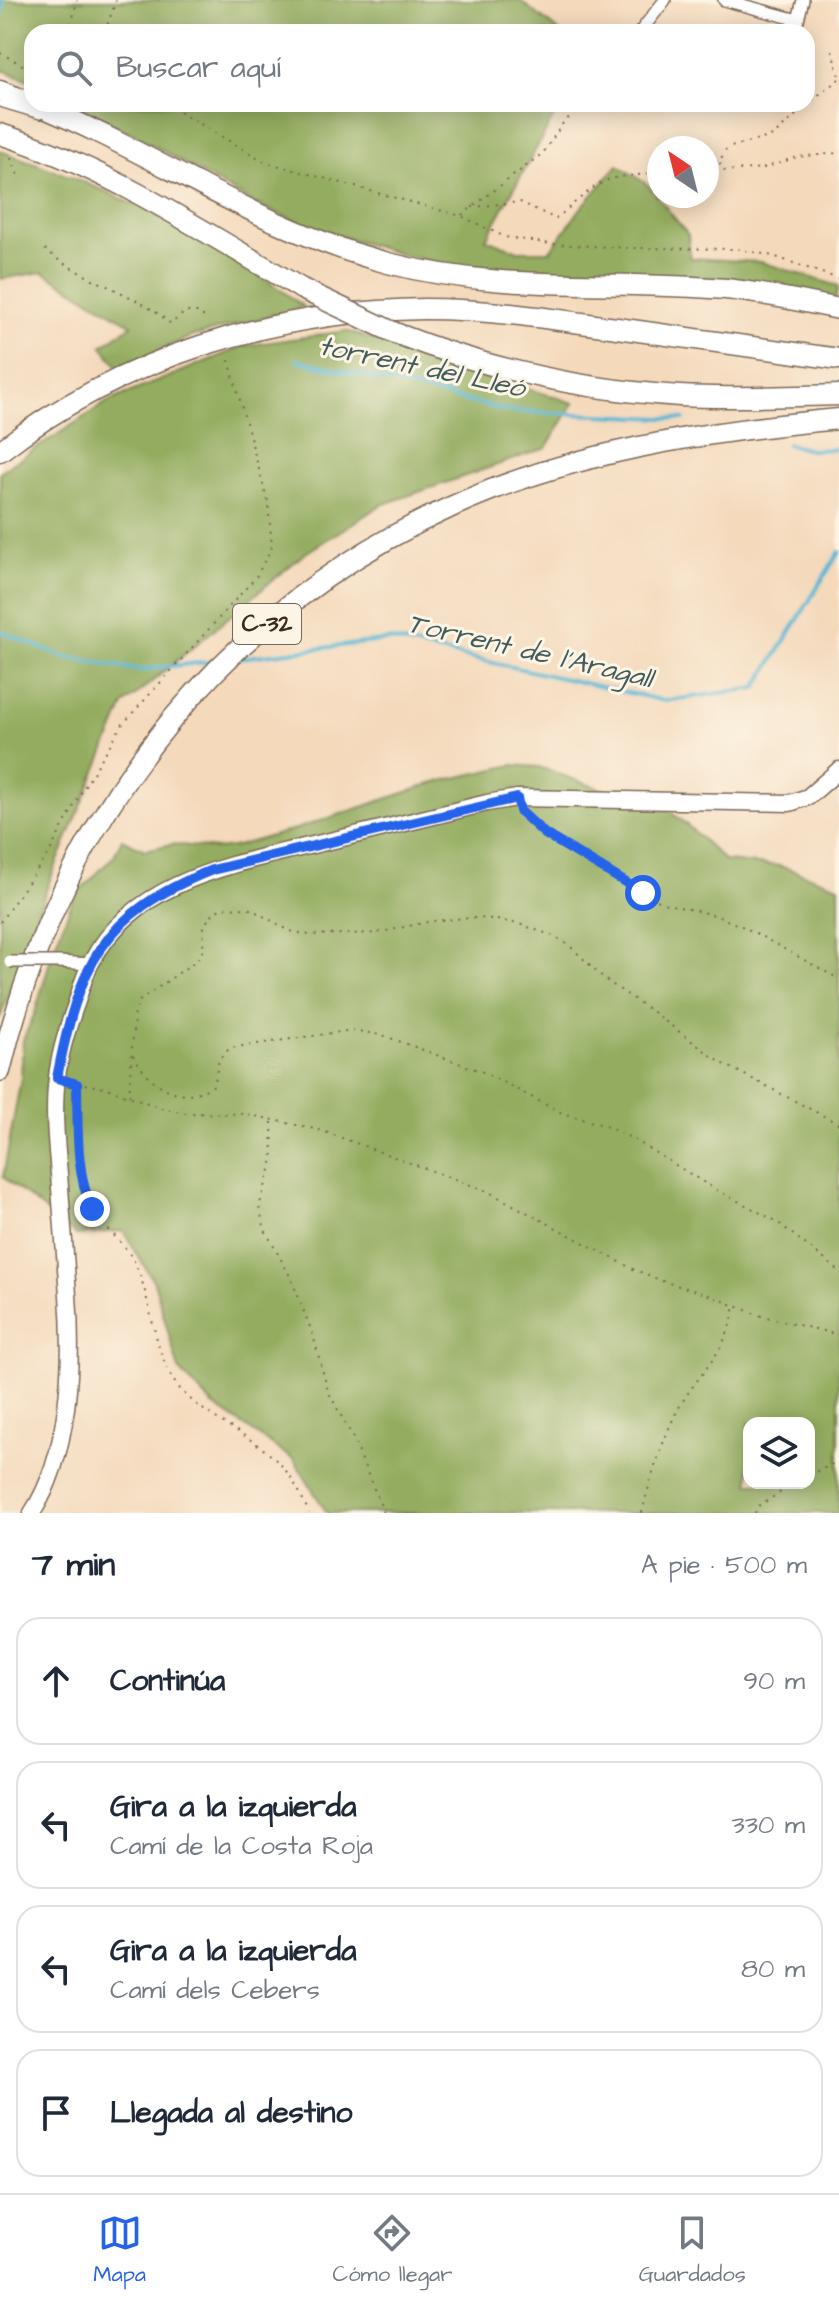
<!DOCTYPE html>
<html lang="es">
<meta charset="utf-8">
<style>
body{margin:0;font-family:"Architects Daughter",sans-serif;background:#f2f2f3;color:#1f2937}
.controls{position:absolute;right:24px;bottom:24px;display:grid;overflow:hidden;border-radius:16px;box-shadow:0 4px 20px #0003}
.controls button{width:72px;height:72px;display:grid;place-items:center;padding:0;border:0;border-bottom:2px solid #e0e1e3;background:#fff;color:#1f2937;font:40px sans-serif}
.compass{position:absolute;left:647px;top:136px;width:72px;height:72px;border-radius:50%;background:#fff;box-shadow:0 4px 20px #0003;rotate:325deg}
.stop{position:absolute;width:24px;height:24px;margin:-18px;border:6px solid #2563eb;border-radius:50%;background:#fff}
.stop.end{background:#2563eb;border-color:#fff;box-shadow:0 2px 8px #0008}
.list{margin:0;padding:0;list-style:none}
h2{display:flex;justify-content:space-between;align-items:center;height:104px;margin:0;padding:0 32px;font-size:34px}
h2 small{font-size:26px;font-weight:400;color:#747a83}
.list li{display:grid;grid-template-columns:52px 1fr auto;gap:24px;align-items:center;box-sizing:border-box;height:128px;margin:0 16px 16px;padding:0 16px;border:2px solid #e0e1e3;border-radius:24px}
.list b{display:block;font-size:30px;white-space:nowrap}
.list p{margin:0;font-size:26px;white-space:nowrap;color:#747a83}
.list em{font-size:26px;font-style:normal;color:#747a83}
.icon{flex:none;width:44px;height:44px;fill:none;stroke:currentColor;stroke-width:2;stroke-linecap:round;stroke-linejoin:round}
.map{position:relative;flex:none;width:839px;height:1513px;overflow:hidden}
.search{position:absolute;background:#fff;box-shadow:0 4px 20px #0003;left:24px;right:24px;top:24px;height:88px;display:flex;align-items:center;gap:20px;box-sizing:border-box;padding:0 28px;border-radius:24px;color:#747a83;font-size:30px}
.sheet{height:680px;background:#fff}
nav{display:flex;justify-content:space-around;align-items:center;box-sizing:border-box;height:112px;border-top:2px solid #e0e1e3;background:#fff;font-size:22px;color:#747a83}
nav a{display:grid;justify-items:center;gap:4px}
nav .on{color:#2563eb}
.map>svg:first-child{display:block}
.forest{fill:#93ac5f;stroke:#676b3e;stroke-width:2;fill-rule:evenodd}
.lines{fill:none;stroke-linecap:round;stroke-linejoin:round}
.stream{stroke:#55b6d4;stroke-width:4}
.lane-casing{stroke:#7c6755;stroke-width:8}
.street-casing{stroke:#7c6755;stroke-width:14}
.secondary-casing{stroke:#7c6755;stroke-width:19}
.highway-casing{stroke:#7c6755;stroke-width:23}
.path{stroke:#7c6755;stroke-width:2;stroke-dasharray:2 6;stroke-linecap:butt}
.lane{stroke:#fff;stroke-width:5}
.street{stroke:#fff;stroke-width:11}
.secondary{stroke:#fff;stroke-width:16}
.highway{stroke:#fff;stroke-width:20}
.street-bridge-casing{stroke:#7c6755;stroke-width:14;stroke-linecap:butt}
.highway-bridge-casing{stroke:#7c6755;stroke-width:23;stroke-linecap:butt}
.street-bridge{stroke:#fff;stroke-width:11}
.highway-bridge{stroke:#fff;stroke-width:20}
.route{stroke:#2563eb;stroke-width:10}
.labels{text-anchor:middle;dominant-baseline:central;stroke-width:6;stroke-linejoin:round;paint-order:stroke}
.shield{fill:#fcf5e5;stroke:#75675a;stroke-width:2}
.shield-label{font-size:24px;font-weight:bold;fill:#3b2a1e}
.water-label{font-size:28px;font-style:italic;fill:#445b5e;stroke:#fcf5e5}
</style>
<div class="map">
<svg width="839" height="1513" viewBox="0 0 839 1513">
<rect width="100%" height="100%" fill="#fcf5e5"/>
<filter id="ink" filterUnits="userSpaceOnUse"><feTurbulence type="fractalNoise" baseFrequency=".0125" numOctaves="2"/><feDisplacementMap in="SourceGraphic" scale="16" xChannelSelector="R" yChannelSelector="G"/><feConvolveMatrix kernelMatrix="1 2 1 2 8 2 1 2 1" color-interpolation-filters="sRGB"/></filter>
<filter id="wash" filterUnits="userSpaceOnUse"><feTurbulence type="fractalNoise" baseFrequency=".006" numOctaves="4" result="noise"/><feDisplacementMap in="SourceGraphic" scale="32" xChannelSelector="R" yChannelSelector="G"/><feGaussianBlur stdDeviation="1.8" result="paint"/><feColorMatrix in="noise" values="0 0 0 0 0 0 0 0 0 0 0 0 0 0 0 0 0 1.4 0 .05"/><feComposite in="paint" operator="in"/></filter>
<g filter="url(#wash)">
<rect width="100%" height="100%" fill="#f4d9bb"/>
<g class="forest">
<path d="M 0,0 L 519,0 L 560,32 L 32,32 L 32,81 L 0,69 Z"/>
<path d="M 74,104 L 558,104 L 557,111 L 486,239 L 518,251 L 550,251 L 581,208 L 618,165 L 648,185 L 688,235 L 690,258 L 761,262 L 838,286 L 836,298 L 742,279 L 505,275 L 407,256 L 309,227 L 251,202 L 135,135 Z"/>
<path d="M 0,151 C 109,187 212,237 304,307 L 190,337 L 119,368 L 102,346 L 132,325 L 43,272 L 0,279 Z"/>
<path d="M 346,331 L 574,403 L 546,448 L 381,505 L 304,554 L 124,705 L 51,877 L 0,1018 L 0,472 L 109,401 L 244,346 Z"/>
<path d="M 513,765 L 539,767 L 607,791 L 659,803 L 686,824 L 725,861 L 780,866 L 839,886 L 839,1513 L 327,1513 L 294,1460 L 213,1405 L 179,1370 L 154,1282 L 123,1231 L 76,1235 L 3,1177 L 21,1078 L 23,1040 L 35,1013 L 54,947 L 74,897 L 114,856 L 122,839 L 145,850 L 172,844 L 216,849 L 233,847 L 293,830 L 437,782 ZM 749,1423 L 809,1423 L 809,1483 L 749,1483 Z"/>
</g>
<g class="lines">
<g class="stream">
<path d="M 0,21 L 4,0"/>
<path d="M 297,360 L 509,411 L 684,419"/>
<path d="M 787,444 L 810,450 L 839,449"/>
<path d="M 0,631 L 63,657 L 139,670 L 215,661"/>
<path d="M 239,658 L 390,640 L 665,701 L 756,688 L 839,552"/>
</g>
</g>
</g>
<g filter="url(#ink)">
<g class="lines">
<g class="lane-casing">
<path id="lane" d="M 0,104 L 40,116"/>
</g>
<g class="street-casing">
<g id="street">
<path d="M 724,0 L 798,20 L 803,0"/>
<path d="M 640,32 L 665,0"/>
<path d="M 58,962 L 90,964"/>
</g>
</g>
<g class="secondary-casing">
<path id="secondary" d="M 32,1513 C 70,1455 73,1362 68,1295 C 65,1254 62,1214 59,1174 C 56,1142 53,1109 57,1077 C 60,1051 68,1026 77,1001 C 81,988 85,973 92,961 C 134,883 225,866 304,847 C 365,833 426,818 487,803 L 517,798 L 790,803 L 808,797 L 839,770"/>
</g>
<g class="highway-casing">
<g id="highway">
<path d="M 0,91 L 32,103"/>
<path d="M 35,104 C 155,153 262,230 388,263 C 504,293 609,279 726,289 C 764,293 802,301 839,309"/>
<path d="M 0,134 C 109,168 204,232 302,289"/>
<path d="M 395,333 C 487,369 582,390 680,396 C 733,399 786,396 839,395"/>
<path d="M 0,451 C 121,358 272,311 424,309 C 488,309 553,319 617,328 C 691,338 765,348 839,359"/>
<path d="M 0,1071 C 63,805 234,591 491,490 C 602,447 720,430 839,419"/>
</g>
</g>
<g class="path">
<path d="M 70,32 L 77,0"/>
<path d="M 105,32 L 116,0"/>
<path d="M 832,50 L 839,76"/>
<path d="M 0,53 L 32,70"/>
<path d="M 839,79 L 811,101 L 773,136 L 727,148 L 719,162 L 725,171 L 764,168 L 797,157 L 839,153"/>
<path d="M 166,104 L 265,162 L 461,216 L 505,237 L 551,244 L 631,248 L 738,249 L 773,256 L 839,279"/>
<path d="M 11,158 L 19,177"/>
<path d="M 707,166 L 717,162"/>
<path d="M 472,207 L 520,202 L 556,219 C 570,207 597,181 614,178 C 631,175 642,176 659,170"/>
<path d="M 462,215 L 543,153 L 563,123 L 584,104"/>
<path d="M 45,249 C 80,281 133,290 171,324 L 185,312 L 198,312 L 208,320"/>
<path d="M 523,814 L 545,834 L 643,893 L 663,903 L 714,915 L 744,927 L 839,979"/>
<path d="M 0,922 L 49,853 L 82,791 L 122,725 L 256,577 L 272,547 L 268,502 L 228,357"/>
<path d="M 133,1055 C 150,1085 180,1107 214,1085 L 219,1059 L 230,1048 L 353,1030 L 385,1036 L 483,1072 L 562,1113 L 603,1125 L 633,1139 L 713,1188 L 776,1221 L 839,1271"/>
<path d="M 69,1081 L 110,1089 L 161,1108 L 185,1113 L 246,1114 L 320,1130 L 487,1191 L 633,1269 L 662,1281 L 706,1294 L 758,1315 L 839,1335"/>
<path d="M 77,1085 C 78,1121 77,1159 86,1194 C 92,1221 123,1238 135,1263 C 152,1299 154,1360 180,1389 C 207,1419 249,1433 277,1461 C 292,1475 301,1495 309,1513"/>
<path d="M 129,1096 L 134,1017 L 139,1001 L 197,960 L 203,950 L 204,925 L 215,911 L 228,907 L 251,909 L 290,931 L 309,935 L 377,933 L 432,921 L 465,918 L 486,918 L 519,924 L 554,936 L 571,947 L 607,981 L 650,1010 L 720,1062 L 839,1124"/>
<path d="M 272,1122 L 273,1160 L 259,1207 L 265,1230 L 291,1278 L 313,1335 L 328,1391 L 352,1436 L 384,1513"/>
<path d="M 809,1475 L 839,1461"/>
<path d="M 642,1513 C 650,1480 661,1444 676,1413 C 697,1373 727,1355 735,1306"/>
<path d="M 755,1513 L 758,1506 L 796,1483"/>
</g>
<use href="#lane" class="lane"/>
<use href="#street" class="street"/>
<use href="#secondary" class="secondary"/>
<use href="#highway" class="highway"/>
<g class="street-bridge-casing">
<path id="street-bridge" d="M 10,962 L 58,962"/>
</g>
<g class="highway-bridge-casing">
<path id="highway-bridge" d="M 302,289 L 395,333"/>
</g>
<use href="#street-bridge" class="street-bridge"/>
<use href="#highway-bridge" class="highway-bridge"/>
</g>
</g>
<g class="lines" filter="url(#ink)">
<path class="route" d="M 92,1209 C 75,1172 78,1124 77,1084 L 57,1078 C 79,965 101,914 212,870 L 517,798 L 520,811 L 545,834 L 643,893"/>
</g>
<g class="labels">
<rect class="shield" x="233" y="604" width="68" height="40" rx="6"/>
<g class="shield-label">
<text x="267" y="624">C-32</text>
</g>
<g class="water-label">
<text transform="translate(422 367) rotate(12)">torrent del Lleó</text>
<text transform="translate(530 651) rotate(13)">Torrent de l'Aragall</text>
</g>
</g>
</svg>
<div class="controls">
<button><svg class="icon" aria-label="layers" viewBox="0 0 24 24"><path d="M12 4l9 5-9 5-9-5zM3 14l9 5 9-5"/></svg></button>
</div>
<svg class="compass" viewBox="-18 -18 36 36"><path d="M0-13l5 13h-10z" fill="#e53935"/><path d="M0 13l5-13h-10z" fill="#747a83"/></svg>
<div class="stop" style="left:643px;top:893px"></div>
<div class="stop end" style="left:92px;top:1209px"></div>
<div class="search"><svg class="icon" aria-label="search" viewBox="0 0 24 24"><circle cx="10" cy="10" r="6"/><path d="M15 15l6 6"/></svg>Buscar aquí</div>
</div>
<section class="sheet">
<h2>7 min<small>A pie · 500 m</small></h2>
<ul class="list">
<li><svg class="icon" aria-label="ahead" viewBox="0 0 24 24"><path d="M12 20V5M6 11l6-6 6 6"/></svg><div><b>Continúa</b></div><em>90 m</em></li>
<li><svg class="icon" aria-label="left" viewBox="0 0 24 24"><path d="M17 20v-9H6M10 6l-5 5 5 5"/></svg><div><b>Gira a la izquierda</b><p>Camí de la Costa Roja</p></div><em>330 m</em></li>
<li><svg class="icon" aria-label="left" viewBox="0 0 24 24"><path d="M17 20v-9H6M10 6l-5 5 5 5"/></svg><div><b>Gira a la izquierda</b><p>Camí dels Cebers</p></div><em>80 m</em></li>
<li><svg class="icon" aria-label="arrive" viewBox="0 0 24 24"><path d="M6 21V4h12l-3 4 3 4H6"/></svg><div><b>Llegada al destino</b></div></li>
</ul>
</section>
<nav>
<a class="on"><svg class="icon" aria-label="map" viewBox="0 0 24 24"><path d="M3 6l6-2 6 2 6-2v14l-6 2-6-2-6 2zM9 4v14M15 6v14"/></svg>Mapa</a>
<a><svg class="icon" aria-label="directions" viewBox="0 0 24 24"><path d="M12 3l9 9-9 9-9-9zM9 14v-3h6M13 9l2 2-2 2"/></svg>Cómo llegar</a>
<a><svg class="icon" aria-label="saved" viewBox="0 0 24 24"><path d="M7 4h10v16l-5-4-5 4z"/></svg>Guardados</a>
</nav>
